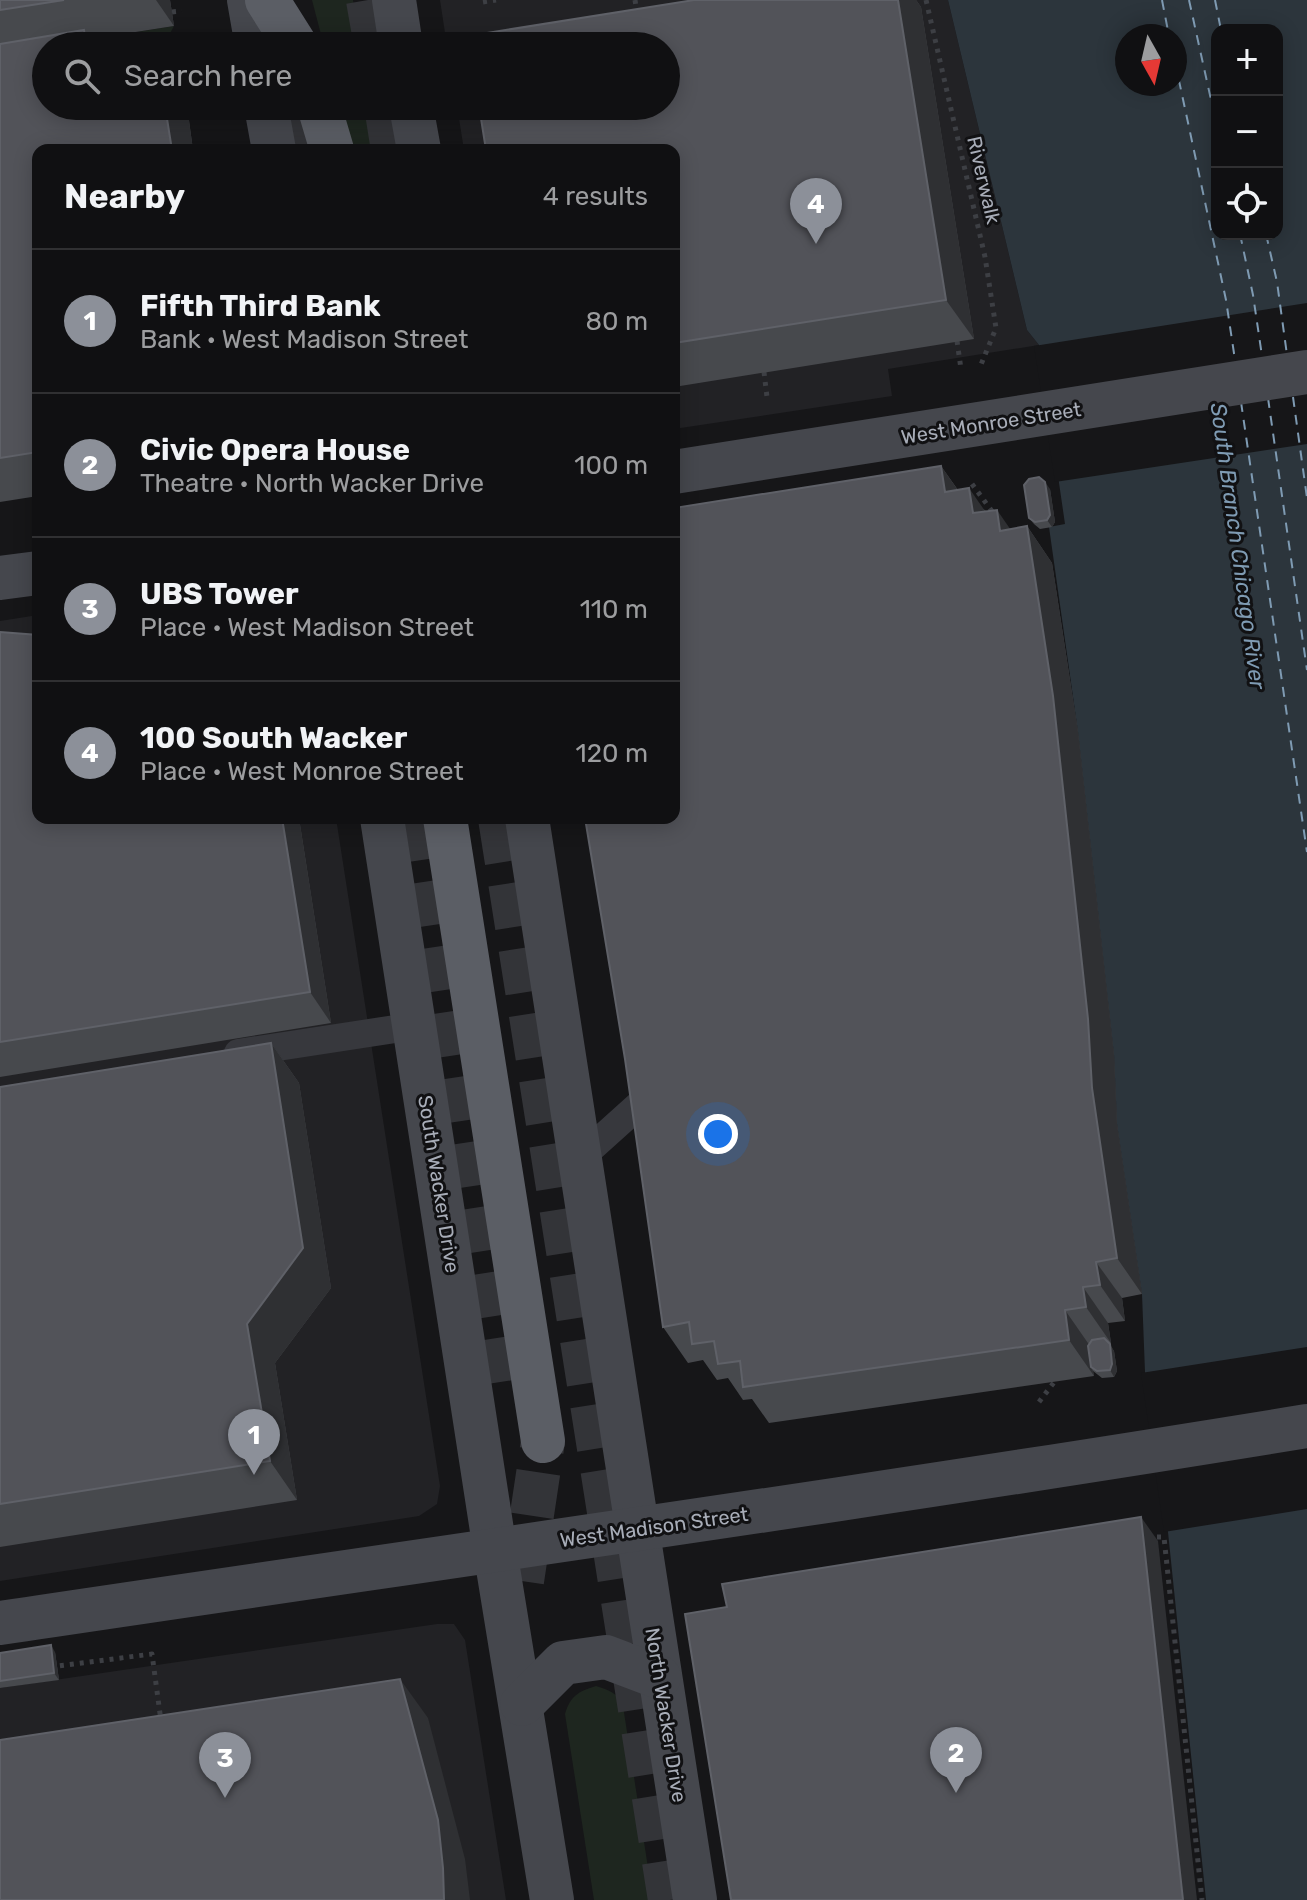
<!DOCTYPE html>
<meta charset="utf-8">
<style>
body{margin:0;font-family:Rubik,sans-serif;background:#1e1e20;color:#f1f3f6}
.controls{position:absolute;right:24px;top:24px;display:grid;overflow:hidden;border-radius:16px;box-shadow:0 4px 20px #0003}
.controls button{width:72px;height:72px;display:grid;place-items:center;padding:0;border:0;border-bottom:2px solid #303032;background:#101012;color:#f1f3f6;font:40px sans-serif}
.compass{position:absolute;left:1115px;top:24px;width:72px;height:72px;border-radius:50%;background:#101012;box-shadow:0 4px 20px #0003;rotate:172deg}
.you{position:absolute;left:718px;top:1134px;width:28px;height:28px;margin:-20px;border:6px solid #fff;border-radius:50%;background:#1a73e8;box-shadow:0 0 0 12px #1a73e833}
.badge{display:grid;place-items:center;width:52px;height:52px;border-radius:50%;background:#8c9099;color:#fff;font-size:26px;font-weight:700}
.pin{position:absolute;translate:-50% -66px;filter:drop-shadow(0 2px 4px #0008)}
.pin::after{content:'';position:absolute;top:42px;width:28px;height:24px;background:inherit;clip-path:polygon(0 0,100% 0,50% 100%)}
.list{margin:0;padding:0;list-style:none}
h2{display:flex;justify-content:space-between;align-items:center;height:104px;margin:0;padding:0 32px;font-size:34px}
h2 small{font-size:26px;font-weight:400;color:#9c9d9f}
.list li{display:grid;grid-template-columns:52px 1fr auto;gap:24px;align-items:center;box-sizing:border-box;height:144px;padding:0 32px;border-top:2px solid #303032}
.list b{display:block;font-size:30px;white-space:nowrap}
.list p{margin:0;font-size:26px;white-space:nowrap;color:#9c9d9f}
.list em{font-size:26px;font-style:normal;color:#9c9d9f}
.icon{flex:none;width:44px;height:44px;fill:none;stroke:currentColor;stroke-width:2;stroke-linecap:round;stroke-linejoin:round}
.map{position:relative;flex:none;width:1307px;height:1900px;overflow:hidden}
.search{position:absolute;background:#101012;box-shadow:0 4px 20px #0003;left:32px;top:32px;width:648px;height:88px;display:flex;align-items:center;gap:20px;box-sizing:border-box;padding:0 28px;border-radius:44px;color:#9c9d9f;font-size:30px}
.panel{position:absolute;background:#101012;box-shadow:0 4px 20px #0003;left:32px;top:144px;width:648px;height:680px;border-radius:16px}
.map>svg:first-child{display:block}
.built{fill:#222225}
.green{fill:#1e261f}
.water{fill:#2c353c;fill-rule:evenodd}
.pier{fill:#161618}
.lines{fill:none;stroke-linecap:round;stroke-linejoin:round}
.ferry{stroke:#7f9bb3;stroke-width:2;stroke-dasharray:10 8;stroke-linecap:butt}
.trunk-tunnel{stroke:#333438;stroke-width:44;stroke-dasharray:44 22;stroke-linecap:butt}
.path{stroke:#3d3f44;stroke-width:5;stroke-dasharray:4 6;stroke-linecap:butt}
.service{stroke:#37383d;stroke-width:28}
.secondary{stroke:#45474d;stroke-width:44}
.trunk{stroke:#5b5e65;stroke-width:44}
.wall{fill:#47494d}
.shaded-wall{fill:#2f3033}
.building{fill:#525359;stroke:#5f6168;stroke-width:2}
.labels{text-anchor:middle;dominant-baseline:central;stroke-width:6;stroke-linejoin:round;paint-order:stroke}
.street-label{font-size:20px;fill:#a8adb8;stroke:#111113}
.water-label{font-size:22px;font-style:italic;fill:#7f9bb3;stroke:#111113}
</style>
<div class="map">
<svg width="1307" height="1900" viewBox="0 0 1307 1900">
<rect width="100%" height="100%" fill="#161618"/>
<g class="built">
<path d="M 440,0 L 948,0 L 1027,330 L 1039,345 L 888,369 L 892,396 L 674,429 L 674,150 L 464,150 L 457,106 L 666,106 L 666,46 L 447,46 Z"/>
<path d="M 38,615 L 38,818 L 336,818 L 440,1486 L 437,1504 L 419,1516 L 0,1581 L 0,621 Z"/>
<path d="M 437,1624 L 454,1624 L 465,1640 L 506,1900 L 0,1900 L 0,1688 Z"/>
</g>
<g class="green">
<path d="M 312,0 L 353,0 L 360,46 L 324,46 Z"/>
<path d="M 174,26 L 166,41 L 133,46 L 50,46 Z"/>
<path d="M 339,106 L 370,106 L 377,150 L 350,150 Z"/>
<path d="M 596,1686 C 609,1690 618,1693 623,1706 L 653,1900 L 594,1900 L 565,1714 C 570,1696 579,1691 596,1686 Z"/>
</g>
<path class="water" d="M 948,0 L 1307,0 L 1307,1900 L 1206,1900 L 1168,1532 L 1145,1372 L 1142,1294 L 1117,1124 L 1114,1055 L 1078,732 L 1049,527 L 1065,524 L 1039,345 L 1027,330 ZM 1217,30 L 1277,30 L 1277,234 L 1217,234 ZM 1127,36 L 1175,36 L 1175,84 L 1127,84 Z"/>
<g class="pier">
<path d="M 1307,303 L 1307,444 L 1055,482 L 1034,346 Z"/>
<path d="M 1307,1347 L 1307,1509 L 1164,1532 L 1141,1373 Z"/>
</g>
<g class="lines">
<g class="ferry">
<path d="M 1162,0 L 1169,36"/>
<path d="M 1189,0 L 1217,127"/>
<path d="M 1215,0 L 1221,30"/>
<path d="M 1175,62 L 1226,300 L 1235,360"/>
<path d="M 1240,234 L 1253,295 L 1262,356"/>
<path d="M 1266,234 L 1277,282 L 1287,355"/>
<path d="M 1293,397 L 1307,498"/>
<path d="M 1268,398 L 1307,670"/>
<path d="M 1241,402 L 1307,852"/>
</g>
<g class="trunk-tunnel">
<path d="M 368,0 L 376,46"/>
<path d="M 291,106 L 298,150"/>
<path d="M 386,106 L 393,150"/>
<path d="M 405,818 L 494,1400"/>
<path d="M 500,818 L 670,1900"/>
<path d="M 522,1581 L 543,1441"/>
</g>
<g class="path">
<path d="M 635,0 L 637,13"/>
<path d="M 926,0 L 985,257 L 996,328 L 980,367"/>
<path d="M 483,2 L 496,0"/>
<path d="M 172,12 L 182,11"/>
<path d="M 957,341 L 961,369"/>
<path d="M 764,372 L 767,397"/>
<path d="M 972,484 L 994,514"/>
<path d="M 1039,1402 L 1055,1381"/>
<path d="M 1157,1537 L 1164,1537 L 1202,1900"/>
<path d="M 50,1667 L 152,1654 L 161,1721"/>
</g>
<g class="service">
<path d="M 238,1053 L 415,1026"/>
<path d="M 580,1158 L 650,1095"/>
</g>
<g class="secondary">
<path d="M 249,0 L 257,46"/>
<path d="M 394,0 L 401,46"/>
<path d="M 266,106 L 274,150"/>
<path d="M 411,106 L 419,150"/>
<path d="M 674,472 L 1307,372"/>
<path d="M 0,578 L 38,573"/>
<path d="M 382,818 L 495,1550 L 552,1900"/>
<path d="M 527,818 L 695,1900"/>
<path d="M 0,1623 C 436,1558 872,1497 1307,1426"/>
<path d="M 522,1704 L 563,1663 L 606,1657 L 659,1677"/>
</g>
<g class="trunk">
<path d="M 267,0 L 296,46"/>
<path d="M 319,106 L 332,150"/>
<path d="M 445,818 L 543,1441"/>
</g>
</g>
<g class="wall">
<path d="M 0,0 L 170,0 L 174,26 L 91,39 L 95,46 L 46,46 L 46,106 L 187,106 L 193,150 L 38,150 L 38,496 L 0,502 Z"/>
<path d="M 898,0 L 916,0 L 921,7 L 974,339 L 674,387 L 674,150 Z"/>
<path d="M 941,466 L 958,490 L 1010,529 L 1027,526 L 1052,563 L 1078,732 L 1114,1055 L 1117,1124 L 1142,1294 L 1122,1298 L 1125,1321 L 1108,1323 L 1111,1343 L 1109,1344 L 1114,1351 L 1117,1371 L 1114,1377 L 1102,1378 L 1093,1371 L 1094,1376 L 769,1423 L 752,1399 L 743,1400 L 728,1378 L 717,1380 L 703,1360 L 688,1363 L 663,1327 Z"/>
<path d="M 1050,489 L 1055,522 L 1052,527 L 1040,529 L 1034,524 L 1029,518 Z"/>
<path d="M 0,632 L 38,818 L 299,818 L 331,1023 L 0,1077 Z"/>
<path d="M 271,1043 L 299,1083 L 331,1288 L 275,1363 L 297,1500 L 0,1547 L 0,1087 Z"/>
<path d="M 55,1652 L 59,1680 L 0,1688 L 0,1653 Z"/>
</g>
<g class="shaded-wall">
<path d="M 156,0 L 170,0 L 174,26 Z"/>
<path d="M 898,0 L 916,0 L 921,7 L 974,339 L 946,300 Z"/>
<path d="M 84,30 L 95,46 L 87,46 Z"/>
<path d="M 165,106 L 187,106 L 193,150 L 172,150 Z"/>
<path d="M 941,466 L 966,502 L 945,492 Z"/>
<path d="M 1045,482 L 1050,489 L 1055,522 L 1052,527 L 1047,520 Z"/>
<path d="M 969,488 L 994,524 L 973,513 Z"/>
<path d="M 997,510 L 1022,546 L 1000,531 Z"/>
<path d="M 1027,526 L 1052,563 L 1078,732 L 1114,1055 L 1117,1124 L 1142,1294 L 1117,1258 L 1092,1088 Z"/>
<path d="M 282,818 L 299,818 L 331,1023 L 310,992 Z"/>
<path d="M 271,1043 L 299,1083 L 331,1288 L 275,1363 L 297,1500 L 270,1461 L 247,1324 Z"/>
<path d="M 1096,1262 L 1122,1298 L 1125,1321 L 1100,1285 Z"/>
<path d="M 1083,1287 L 1108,1323 L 1111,1343 L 1086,1307 Z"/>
<path d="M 1065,1310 L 1090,1346 L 1091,1367 L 1093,1371 L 1094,1376 L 1069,1340 Z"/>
<path d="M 1110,1344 L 1114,1351 L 1117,1371 L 1114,1377 L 1110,1370 Z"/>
<path d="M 1141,1517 L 1158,1541 L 1197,1900 L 1183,1900 Z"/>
<path d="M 51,1645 L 55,1652 L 59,1680 L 54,1673 Z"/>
<path d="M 400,1679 L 428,1718 L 465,1859 L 470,1900 L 444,1900 Z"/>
</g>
<g class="building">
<path d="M 0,0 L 64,0 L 0,10 Z"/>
<path d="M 694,0 L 898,0 L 946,300 L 674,343 L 674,150 L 486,150 L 479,106 L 666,106 L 666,46 L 469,46 L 468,36 Z"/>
<path d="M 84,30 L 87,46 L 46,46 L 46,106 L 165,106 L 172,150 L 38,150 L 38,452 L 0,458 L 0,44 Z"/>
<path d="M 941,466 L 945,492 L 969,488 L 973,513 L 997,510 L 1000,531 L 1027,526 L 1053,696 L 1088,1019 L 1092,1088 L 1117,1258 L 1096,1262 L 1100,1285 L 1083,1287 L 1086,1307 L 1065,1310 L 1069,1340 L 743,1387 L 740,1361 L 718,1364 L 714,1341 L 692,1344 L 689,1322 L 663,1327 L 625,1059 L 585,818 L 674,818 L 674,508 Z"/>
<path d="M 1039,477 L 1045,482 L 1050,515 L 1047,520 L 1035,522 L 1029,518 L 1024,485 L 1029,479 Z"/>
<path d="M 0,632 L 38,635 L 38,818 L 282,818 L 310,992 L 0,1042 Z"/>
<path d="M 271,1043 L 303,1248 L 247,1324 L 270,1461 L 0,1504 L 0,1087 Z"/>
<path d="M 1104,1338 L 1110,1344 L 1112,1364 L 1110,1370 L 1097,1371 L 1091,1367 L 1088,1346 L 1092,1340 Z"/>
<path d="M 1141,1517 L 1183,1900 L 731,1900 L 685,1614 L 727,1607 L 722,1584 Z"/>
<path d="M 51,1645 L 54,1673 L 0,1681 L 0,1653 Z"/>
<path d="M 400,1679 L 438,1820 L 443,1868 L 444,1900 L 0,1900 L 0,1740 Z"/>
</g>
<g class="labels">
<g class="street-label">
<text transform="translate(984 180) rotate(77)">Riverwalk</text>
<text transform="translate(991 423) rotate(-9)">West Monroe Street</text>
<text transform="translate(439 1184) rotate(81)">South Wacker Drive</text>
<text transform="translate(654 1527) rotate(-8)">West Madison Street</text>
<text transform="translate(666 1715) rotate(81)">North Wacker Drive</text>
</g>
<g class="water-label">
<text transform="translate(1238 546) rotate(82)">South Branch Chicago River</text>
</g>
</g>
</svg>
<div class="controls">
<button>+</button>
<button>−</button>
<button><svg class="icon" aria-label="locate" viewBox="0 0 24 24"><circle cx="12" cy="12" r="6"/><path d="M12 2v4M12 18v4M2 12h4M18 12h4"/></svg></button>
</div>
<svg class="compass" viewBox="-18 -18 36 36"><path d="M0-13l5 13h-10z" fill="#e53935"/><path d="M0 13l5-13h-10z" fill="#9c9d9f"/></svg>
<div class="you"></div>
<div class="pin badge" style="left:254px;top:1475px">1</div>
<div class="pin badge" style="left:956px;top:1793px">2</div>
<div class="pin badge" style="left:225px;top:1798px">3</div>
<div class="pin badge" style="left:816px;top:244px">4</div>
<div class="search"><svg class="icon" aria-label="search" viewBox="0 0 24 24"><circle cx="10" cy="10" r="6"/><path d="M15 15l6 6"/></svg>Search here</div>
<section class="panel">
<h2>Nearby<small>4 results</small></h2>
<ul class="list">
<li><span class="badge">1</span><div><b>Fifth Third Bank</b><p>Bank · West Madison Street</p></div><em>80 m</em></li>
<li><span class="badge">2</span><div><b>Civic Opera House</b><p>Theatre · North Wacker Drive</p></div><em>100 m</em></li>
<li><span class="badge">3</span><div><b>UBS Tower</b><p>Place · West Madison Street</p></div><em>110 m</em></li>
<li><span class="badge">4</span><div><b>100 South Wacker</b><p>Place · West Monroe Street</p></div><em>120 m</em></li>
</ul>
</section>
</div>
